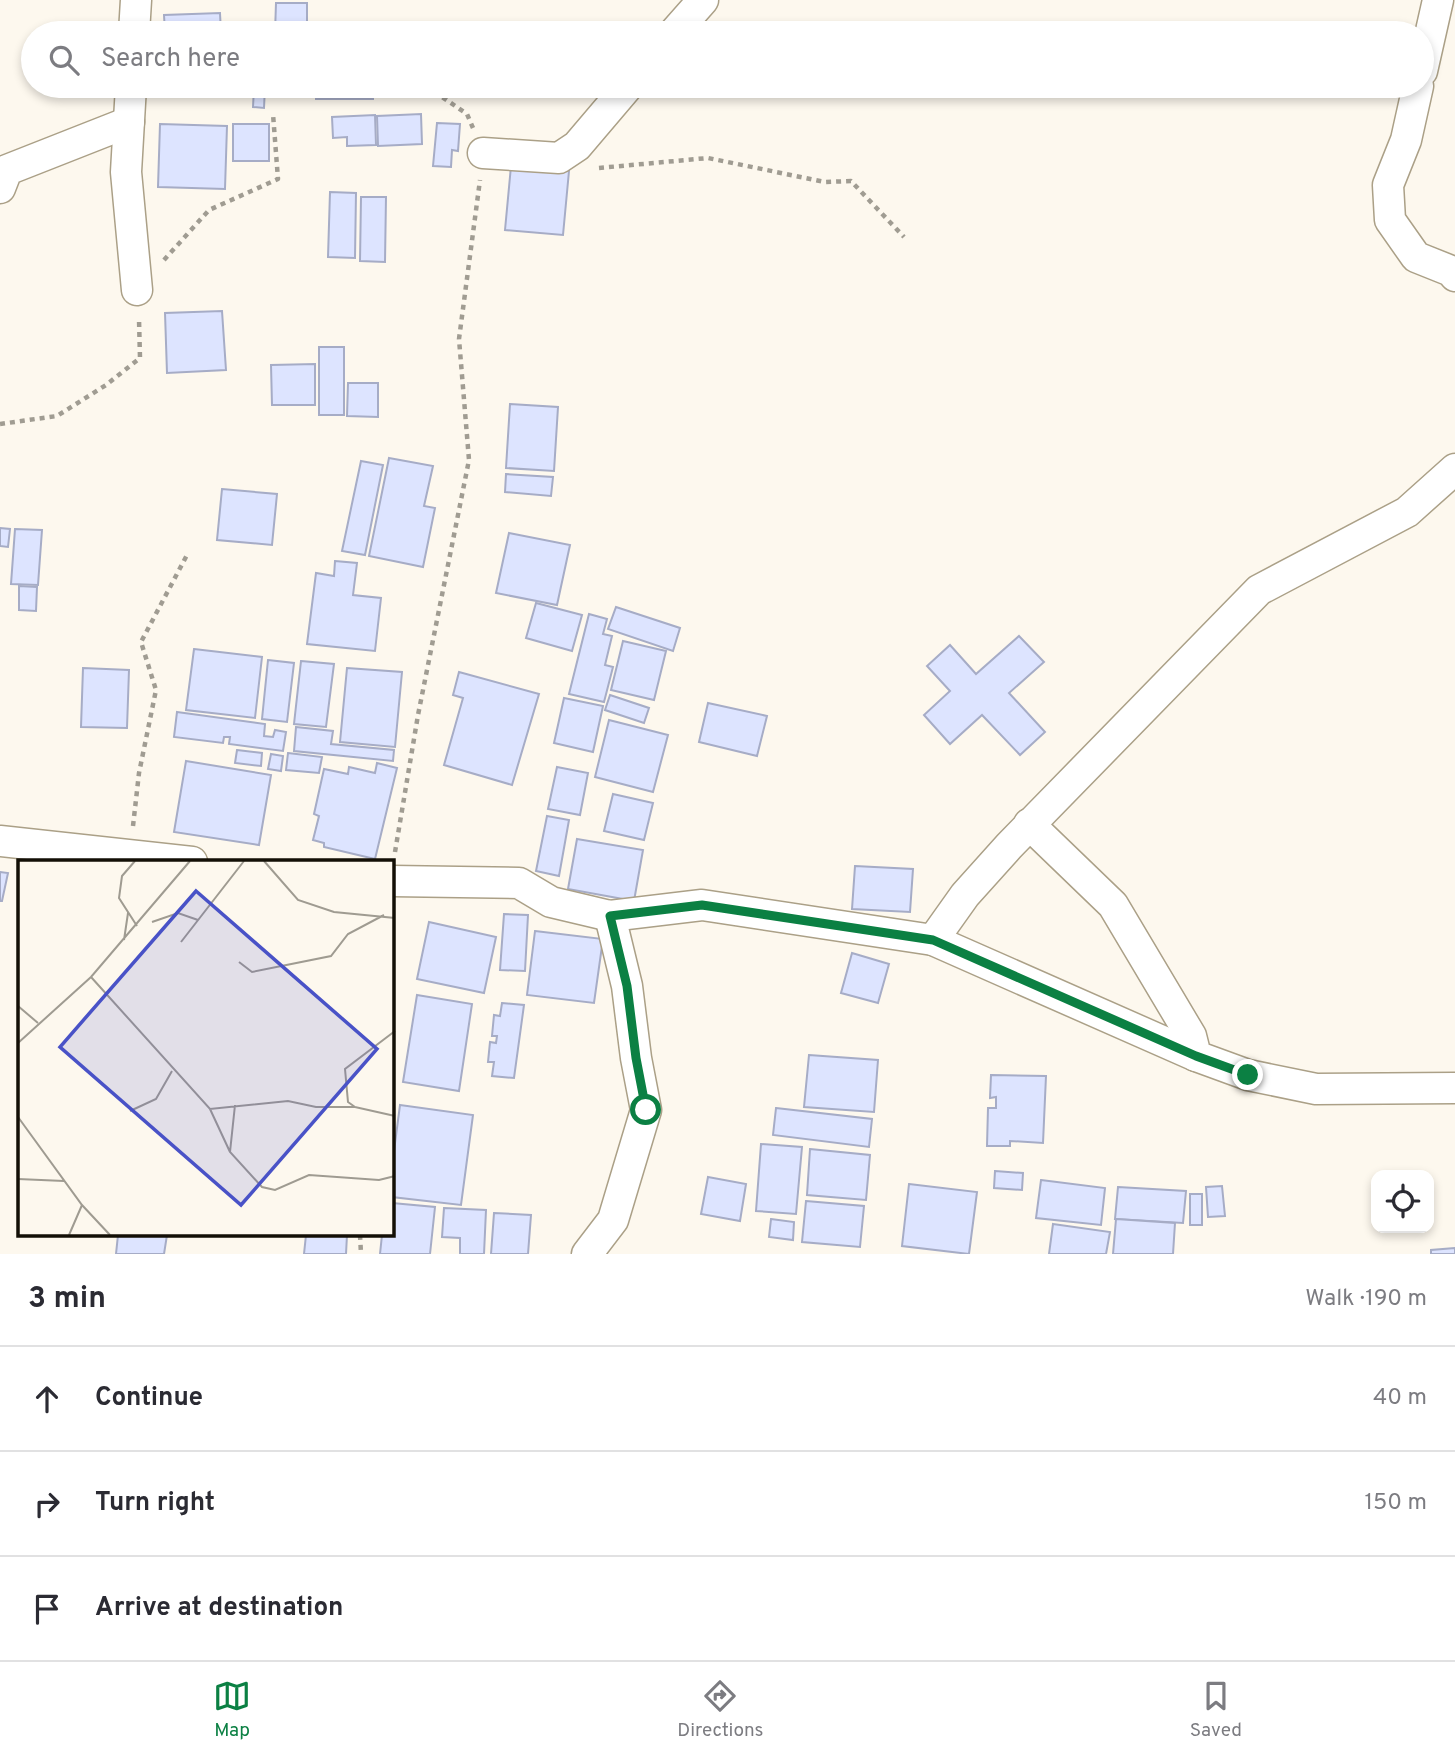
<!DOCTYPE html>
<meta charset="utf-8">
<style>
body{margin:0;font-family:Overpass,sans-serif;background:#f7f7f7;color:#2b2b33}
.controls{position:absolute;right:21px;bottom:21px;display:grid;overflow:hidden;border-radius:14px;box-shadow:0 4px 10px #0003}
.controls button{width:63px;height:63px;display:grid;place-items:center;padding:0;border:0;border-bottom:2px solid #e1e1e2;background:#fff;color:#2b2b33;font:35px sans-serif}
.stop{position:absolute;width:21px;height:21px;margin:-16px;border:5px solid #0b8043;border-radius:50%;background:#fff}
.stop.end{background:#0b8043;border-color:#fff;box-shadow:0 2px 7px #0008}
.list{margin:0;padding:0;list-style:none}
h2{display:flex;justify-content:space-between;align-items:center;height:91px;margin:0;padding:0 28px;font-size:30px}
h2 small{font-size:23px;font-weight:400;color:#7c7c81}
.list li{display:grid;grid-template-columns:46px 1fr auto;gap:21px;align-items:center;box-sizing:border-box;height:105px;padding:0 28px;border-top:2px solid #e1e1e2}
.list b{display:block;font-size:26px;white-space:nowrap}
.list em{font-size:23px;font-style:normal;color:#7c7c81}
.icon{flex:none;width:38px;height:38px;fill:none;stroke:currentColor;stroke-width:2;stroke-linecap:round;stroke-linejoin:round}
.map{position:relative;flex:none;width:1455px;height:1254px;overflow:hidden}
.search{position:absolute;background:#fff;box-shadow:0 4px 10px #0003;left:21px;right:21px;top:21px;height:77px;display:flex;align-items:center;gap:18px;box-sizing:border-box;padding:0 24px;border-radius:38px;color:#7c7c81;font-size:26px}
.sheet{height:406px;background:#fff}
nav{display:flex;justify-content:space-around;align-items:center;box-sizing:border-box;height:98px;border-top:2px solid #e1e1e2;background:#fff;font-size:19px;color:#7c7c81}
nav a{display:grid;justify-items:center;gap:4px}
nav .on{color:#0b8043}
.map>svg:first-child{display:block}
.building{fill:#dde4ff;stroke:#a6acc6;stroke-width:2}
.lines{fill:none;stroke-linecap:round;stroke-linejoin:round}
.minor-casing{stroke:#aba087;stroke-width:33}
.path{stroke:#a09c92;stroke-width:4.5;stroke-dasharray:5 5;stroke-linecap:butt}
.minor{stroke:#fff;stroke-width:30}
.route{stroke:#0b8043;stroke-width:9}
.inset-road{fill:none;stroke:#9f9b91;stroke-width:2}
.view{fill:#4952c7;fill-opacity:0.15;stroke:#4952c7;stroke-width:3.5}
.inset-edge{fill:none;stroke:#130f06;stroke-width:3.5}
</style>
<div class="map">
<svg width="1455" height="1254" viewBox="0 0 1455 1254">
<rect width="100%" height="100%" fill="#fdf8ee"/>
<g class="building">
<path d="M 276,3 L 307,3 L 307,33 L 275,33 Z"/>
<path d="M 220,13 L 221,33 L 165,33 L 164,15 Z"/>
<rect x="317" y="24" width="56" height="9"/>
<rect x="274" y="86" width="31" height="9"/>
<rect x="316" y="86" width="57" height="13"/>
<path d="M 254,87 L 265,87 L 264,108 L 253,107 Z"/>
<path d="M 421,114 L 422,144 L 378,146 L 377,116 Z"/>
<path d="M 375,115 L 376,145 L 347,146 L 347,137 L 333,138 L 332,117 Z"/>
<path d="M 437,123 L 460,124 L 458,151 L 452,150 L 451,167 L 433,166 Z"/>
<path d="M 160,124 L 227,126 L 225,189 L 158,187 Z"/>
<rect x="233" y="124" width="36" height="37"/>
<path d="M 511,166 L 569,171 L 563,235 L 505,230 Z"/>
<path d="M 330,192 L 356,193 L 355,258 L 328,257 Z"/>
<path d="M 361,197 L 386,197 L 385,262 L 360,261 Z"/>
<path d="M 222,311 L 226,370 L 167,373 L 165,313 Z"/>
<rect x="319" y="347" width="25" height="68"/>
<path d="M 315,364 L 315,405 L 272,405 L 271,365 Z"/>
<path d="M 348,383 L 378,383 L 378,417 L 347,416 Z"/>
<path d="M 510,404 L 558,407 L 554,471 L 506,468 Z"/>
<path d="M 389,458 L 433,466 L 424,506 L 435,508 L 423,567 L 369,556 Z"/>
<path d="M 361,461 L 383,465 L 365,555 L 342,551 Z"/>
<path d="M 506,474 L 553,477 L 551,496 L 505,492 Z"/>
<path d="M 222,489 L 277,494 L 272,545 L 217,540 Z"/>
<path d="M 0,528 L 10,529 L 8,547 L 0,546 Z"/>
<path d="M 15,529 L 42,530 L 38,585 L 11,584 Z"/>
<path d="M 509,533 L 570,545 L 557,605 L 496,593 Z"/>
<path d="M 335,561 L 357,563 L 353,595 L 381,598 L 375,651 L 307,644 L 316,573 L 334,576 Z"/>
<path d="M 19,586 L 37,587 L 36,611 L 19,610 Z"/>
<path d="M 536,603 L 582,615 L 572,651 L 526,638 Z"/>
<path d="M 616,607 L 680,628 L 673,651 L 608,629 Z"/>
<path d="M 589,614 L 607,619 L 603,634 L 612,636 L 605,665 L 613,667 L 604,702 L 569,694 Z"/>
<path d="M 1019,636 L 1044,662 L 1009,693 L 1045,732 L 1020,755 L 982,715 L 950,744 L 924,715 L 950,691 L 927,666 L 950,645 L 976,674 Z"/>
<path d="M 623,641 L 666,651 L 654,700 L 611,690 Z"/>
<path d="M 194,649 L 262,657 L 255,718 L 186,710 Z"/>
<path d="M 268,660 L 294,663 L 287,722 L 262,719 Z"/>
<path d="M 301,661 L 334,664 L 326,727 L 294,724 Z"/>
<path d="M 83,668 L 129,670 L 127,728 L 81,727 Z"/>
<path d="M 347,668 L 402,672 L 395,747 L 340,742 Z"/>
<path d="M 459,672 L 539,694 L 512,785 L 444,765 L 463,698 L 453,695 Z"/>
<path d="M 610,695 L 649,708 L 644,723 L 605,710 Z"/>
<path d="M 564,698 L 603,706 L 593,752 L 554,743 Z"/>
<path d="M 708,703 L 767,716 L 757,756 L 699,742 Z"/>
<path d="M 177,712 L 265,724 L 264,736 L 273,737 L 275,730 L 286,732 L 283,751 L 229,744 L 230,737 L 224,737 L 223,743 L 174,737 Z"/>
<path d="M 609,720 L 668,735 L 653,792 L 595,777 Z"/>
<path d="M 296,727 L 333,731 L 331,744 L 394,750 L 393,761 L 294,751 Z"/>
<path d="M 237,750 L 262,753 L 261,766 L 235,763 Z"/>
<path d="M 288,753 L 322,757 L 319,773 L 286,770 Z"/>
<path d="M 271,754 L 283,756 L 281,771 L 268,769 Z"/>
<path d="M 186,761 L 271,775 L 259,845 L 174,832 Z"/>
<path d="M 377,763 L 397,768 L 375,859 L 324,847 L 324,843 L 313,840 L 319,816 L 314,814 L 324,769 L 348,774 L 349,767 L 375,773 Z"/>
<path d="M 557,767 L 588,773 L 580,815 L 548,809 Z"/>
<path d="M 613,794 L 653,803 L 644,840 L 604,831 Z"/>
<path d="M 547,816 L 569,820 L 559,876 L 536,871 Z"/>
<path d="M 577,839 L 643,850 L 634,901 L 568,889 Z"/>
<path d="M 855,866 L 913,869 L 910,912 L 852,909 Z"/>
<path d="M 0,872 L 8,873 L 2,901 L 0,901 Z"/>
<path d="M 504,914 L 528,915 L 525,971 L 500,970 Z"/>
<path d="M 429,922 L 496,937 L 484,993 L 417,979 Z"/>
<path d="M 535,931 L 603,939 L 594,1003 L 527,995 Z"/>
<path d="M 852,953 L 889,964 L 878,1003 L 841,993 Z"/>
<path d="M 417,995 L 472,1004 L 459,1091 L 403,1082 Z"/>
<path d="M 502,1003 L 524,1005 L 514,1078 L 492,1076 L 494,1062 L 488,1062 L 490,1042 L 496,1043 L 497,1036 L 492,1036 L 494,1015 L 500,1016 Z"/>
<path d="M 809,1055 L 878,1060 L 874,1112 L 804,1107 Z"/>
<path d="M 991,1075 L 1046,1076 L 1043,1143 L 1010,1141 L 1010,1146 L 987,1146 L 988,1108 L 996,1108 L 996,1097 L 990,1098 Z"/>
<path d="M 400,1105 L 473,1115 L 461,1205 L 392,1197 L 392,1166 Z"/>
<path d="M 776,1108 L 872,1119 L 869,1147 L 773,1135 Z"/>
<path d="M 761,1144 L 802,1147 L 796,1214 L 756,1211 Z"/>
<path d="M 810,1149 L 870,1155 L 866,1200 L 807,1195 Z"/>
<path d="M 995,1171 L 1023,1173 L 1022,1190 L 994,1188 Z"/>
<path d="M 708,1177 L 746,1184 L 740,1221 L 701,1214 Z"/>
<path d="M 1041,1180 L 1105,1188 L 1101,1225 L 1036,1218 Z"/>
<path d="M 909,1184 L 977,1192 L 969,1254 L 902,1246 Z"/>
<path d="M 1222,1186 L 1225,1216 L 1208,1217 L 1206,1187 Z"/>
<path d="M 1118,1187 L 1186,1191 L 1183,1223 L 1115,1219 Z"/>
<rect x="1190" y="1194" width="12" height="31"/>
<path d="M 806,1201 L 864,1206 L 860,1247 L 802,1242 Z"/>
<path d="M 392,1203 L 435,1207 L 430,1254 L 380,1254 L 382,1235 L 392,1235 Z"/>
<path d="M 444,1208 L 486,1210 L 484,1254 L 460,1254 L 460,1238 L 442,1237 Z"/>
<path d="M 494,1213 L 531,1215 L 528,1254 L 491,1254 Z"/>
<path d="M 771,1219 L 794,1222 L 793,1240 L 769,1237 Z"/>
<path d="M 1116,1219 L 1175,1223 L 1173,1254 L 1113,1254 Z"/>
<path d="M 1053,1224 L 1110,1232 L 1106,1254 L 1049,1254 Z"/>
<path d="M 118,1235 L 167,1235 L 164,1254 L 116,1254 Z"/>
<path d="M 306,1235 L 347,1235 L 346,1254 L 304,1254 Z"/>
<path d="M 1455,1248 L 1455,1254 L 1431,1254 L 1431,1250 Z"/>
</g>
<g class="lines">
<g class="minor-casing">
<g id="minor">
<path d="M 134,33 L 136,0"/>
<path d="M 674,33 L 703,0"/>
<path d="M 1422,71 L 1438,0"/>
<path d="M 131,86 L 126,172 L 137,290"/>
<path d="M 1418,86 L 1406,140 L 1388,185 L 1390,220 L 1416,257 L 1451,271 L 1455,276"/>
<path d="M 483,153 L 559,158 L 577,146 L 628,86"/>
<path d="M 0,188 L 7,170 L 129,122"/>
<path d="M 1029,824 L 1113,905 L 1191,1036 L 1196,1056 L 1248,1075 L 1316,1089 L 1455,1088"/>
<path d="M 0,841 L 192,862"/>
<path d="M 392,881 L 519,883 L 551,902 L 610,916 L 702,905 L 933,940 L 965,895 L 1009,846 L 1259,590 L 1407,512 L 1455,469"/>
<path d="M 933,940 L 1196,1056"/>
<path d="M 587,1254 L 613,1220 L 646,1110 L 636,1058 L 627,986 L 610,916"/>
</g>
</g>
<g class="path">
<path d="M 426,86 L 467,114 L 473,128"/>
<path d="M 599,168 L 708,158 L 825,182 L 851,181 L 904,237"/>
<path d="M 164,260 L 209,210 L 278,179 L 273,114"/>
<path d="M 0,424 L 57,416 L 106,385 L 140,358 L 139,319"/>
<path d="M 133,826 L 139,773 L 156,690 L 141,642 L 187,555"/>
<path d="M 395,852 L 418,715 L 469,460 L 459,339 L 480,180"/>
<path d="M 360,1235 L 361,1254"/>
</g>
<use href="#minor" class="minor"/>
</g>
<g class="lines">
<path class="route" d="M 646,1110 L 636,1058 L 627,986 L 610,916 L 702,905 L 933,940 L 1196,1056 L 1248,1075"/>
</g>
<g transform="translate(18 860)">
<rect width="376" height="376" fill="#fdf8ee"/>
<path class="inset-road" d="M 117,1 L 104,16 L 101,38 L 119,66M 246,1 L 280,40 L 316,52 L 377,58M 134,62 L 160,53 L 180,60M 106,80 L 110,53M 163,82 L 226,1M 221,102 L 234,112 L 313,96 L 330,74 L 366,55M 73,117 L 192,249 L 270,241 L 298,247 L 337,247 L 377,256M 0,146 L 20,163M 0,183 L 73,117 L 172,1M 217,245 L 212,292 L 244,327 L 257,330 L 291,315 L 361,320 L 377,316M 337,247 L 330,242 L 327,209 L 377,171M 192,249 L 212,292M 112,251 L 138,239 L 154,211M 0,257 L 64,345 L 92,375M 0,319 L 46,321M 51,375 L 64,345"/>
<path class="view" d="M 178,31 L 359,189 L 223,345 L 42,187 Z"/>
<rect width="376" height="376" class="inset-edge"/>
</g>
</svg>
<div class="controls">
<button><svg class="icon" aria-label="locate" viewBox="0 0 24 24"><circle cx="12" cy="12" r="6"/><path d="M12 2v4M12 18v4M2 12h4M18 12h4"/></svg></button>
</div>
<div class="stop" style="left:646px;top:1110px"></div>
<div class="stop end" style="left:1248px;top:1075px"></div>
<div class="search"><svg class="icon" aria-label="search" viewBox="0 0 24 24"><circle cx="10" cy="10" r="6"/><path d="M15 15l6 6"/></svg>Search here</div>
</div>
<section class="sheet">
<h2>3 min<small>Walk · 190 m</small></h2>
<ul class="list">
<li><svg class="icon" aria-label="ahead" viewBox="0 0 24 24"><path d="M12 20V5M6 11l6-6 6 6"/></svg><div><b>Continue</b></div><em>40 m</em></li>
<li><svg class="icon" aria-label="right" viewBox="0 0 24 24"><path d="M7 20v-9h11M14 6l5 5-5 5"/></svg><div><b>Turn right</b></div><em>150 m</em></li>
<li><svg class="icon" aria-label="arrive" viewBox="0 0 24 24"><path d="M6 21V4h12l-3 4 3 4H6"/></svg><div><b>Arrive at destination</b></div></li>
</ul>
</section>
<nav>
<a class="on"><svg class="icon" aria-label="map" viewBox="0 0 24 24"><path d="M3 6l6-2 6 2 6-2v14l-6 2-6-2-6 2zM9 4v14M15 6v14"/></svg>Map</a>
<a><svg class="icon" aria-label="directions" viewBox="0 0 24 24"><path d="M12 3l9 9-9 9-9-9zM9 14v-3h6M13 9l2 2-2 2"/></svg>Directions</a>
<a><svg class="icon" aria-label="saved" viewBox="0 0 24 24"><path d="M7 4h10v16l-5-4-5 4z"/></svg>Saved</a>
</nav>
